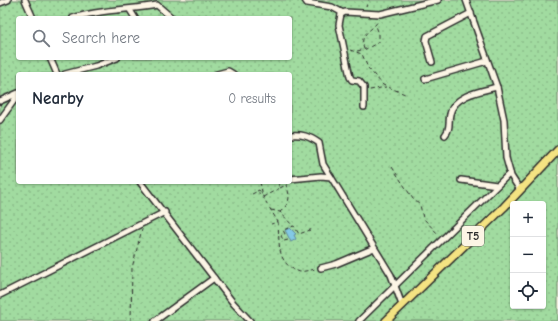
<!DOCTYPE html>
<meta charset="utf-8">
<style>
body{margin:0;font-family:"Comic Neue",sans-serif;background:#f6f6f7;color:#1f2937}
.controls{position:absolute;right:12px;bottom:12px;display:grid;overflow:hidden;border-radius:4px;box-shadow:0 1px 3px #0004}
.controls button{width:36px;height:36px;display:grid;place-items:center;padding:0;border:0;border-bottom:1px solid #e0e1e3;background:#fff;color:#1f2937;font:20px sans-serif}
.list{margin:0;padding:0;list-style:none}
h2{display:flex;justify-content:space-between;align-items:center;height:52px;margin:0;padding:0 16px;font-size:17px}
h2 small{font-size:13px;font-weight:400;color:#747a83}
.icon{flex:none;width:22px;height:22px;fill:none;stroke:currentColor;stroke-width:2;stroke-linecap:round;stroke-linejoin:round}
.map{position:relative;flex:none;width:558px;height:321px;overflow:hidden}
.search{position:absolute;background:#fff;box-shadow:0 1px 3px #0004;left:16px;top:16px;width:276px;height:44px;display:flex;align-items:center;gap:10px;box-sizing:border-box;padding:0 14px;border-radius:4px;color:#747a83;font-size:15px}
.panel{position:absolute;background:#fff;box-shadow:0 1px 3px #0004;left:16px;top:72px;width:276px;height:112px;border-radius:4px}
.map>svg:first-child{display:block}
.green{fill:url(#green-dots);stroke:#668366;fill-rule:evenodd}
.water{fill:#83c9e5;stroke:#608a9b}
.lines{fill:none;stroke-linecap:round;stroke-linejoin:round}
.minor-casing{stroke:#2b2b2b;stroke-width:8}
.highway-casing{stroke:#2b2b2b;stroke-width:10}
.path{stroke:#2b2b2b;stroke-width:1;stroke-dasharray:4 3;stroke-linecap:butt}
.minor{stroke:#fcf5e5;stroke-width:5}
.highway{stroke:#f4e382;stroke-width:7}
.labels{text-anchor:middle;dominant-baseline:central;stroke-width:4;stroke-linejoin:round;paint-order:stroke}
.shield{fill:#fcf5e5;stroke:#6a6863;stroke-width:1}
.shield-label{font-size:12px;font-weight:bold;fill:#2b2b2b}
</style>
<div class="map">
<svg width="558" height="321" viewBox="0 0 558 321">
<defs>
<pattern id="green-dots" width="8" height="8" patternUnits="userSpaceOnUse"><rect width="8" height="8" fill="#a1dba0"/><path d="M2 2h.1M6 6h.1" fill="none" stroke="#8bbc8a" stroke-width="1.8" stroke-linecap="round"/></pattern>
</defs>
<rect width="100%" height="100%" fill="#fcf5e5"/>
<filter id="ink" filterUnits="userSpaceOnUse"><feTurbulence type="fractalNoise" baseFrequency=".025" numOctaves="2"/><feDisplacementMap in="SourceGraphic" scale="8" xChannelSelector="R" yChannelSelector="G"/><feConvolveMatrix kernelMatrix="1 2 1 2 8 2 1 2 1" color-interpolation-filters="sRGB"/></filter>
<g filter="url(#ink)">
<path class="green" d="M 0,0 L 558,0 L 558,321 L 0,321 ZM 18,18 L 290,18 L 290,58 L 18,58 ZM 18,74 L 290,74 L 290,182 L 18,182 ZM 513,204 L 543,204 L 543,306 L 513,306 Z"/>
<path class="water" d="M 290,228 L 296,234 L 294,235 L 296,239 L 291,242 L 285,230 Z"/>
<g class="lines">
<g class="minor-casing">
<g id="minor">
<path d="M 25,0 L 33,18"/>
<path d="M 305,0 L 307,3 L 332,7 L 343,13"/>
<path d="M 466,0 L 497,87 L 504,120 L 506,158 L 511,176 L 520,190"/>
<path d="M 0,3 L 8,0"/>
<path d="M 130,10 L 135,18"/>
<path d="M 73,18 C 101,9 129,10 157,5 L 172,18"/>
<path d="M 50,58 L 57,74"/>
<path d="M 432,62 L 426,41 L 427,36 L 471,13"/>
<path d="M 65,74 L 96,66 L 117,58"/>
<path d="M 217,74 L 228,71 L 233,74"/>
<path d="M 425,79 L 487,61"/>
<path d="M 0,101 L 18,93"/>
<path d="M 364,107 L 364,87 L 359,81 L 352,80 L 350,77 L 339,25 L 341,14 L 345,12 L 380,14 L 438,0"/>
<path d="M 0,120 L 18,95"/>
<path d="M 290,135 C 302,134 309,136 319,143 L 323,164 L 331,177"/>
<path d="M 445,135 C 451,129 448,122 450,114 C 454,95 481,91 497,87"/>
<path d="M 290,179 L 321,176 L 331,177 L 391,275 L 402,305"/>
<path d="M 461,180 L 497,185"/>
<path d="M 140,182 L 234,304 L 250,321"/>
<path d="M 321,268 L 336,264 L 374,248"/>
<path d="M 0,295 L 165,212"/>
<path d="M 155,321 L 214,278"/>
<path d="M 359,321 L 510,173"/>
</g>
</g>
<g class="highway-casing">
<path id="highway" d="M 386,321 L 504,207 L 558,150"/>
</g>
<g class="path">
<path d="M 366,7 L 369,0"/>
<path d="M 364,49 C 358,32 374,31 379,19"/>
<path d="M 350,50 L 362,54 L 368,68 L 383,85 L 405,94"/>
<path d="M 357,51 L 366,49 L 379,42 L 379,34 L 376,26"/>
<path d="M 370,90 L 386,87"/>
<path d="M 392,167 L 413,199 L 420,205 L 423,218 L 439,235"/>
<path d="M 260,182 L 263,197 L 278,222 L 271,224"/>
<path d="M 280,188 L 288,184"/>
<path d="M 257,191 L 259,190 L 262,194"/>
<path d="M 252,194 L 256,192 L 262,194"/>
<path d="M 263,197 L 280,188 L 278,182"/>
<path d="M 271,210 L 280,212 L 293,226"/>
<path d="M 280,212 C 290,204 291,196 286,185"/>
<path d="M 278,222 C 280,242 275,264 300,272 L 316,269"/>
<path d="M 288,240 L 284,241 L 281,236 L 285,234 L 283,230 L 294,226 L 299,234 L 313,229"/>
<path d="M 131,321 L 132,268 L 142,229"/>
</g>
<use href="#minor" class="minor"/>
<use href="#highway" class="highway"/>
</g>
</g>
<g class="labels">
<rect class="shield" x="462" y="226" width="22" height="20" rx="3"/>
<g class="shield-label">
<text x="473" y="236">T5</text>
</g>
</g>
</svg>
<div class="controls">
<button>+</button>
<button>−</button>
<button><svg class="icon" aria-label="locate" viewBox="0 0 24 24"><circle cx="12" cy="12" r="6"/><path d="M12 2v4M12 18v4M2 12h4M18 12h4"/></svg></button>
</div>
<div class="search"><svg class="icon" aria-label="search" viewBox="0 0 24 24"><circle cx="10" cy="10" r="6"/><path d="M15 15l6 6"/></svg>Search here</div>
<section class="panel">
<h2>Nearby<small>0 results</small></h2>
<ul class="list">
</ul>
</section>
</div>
